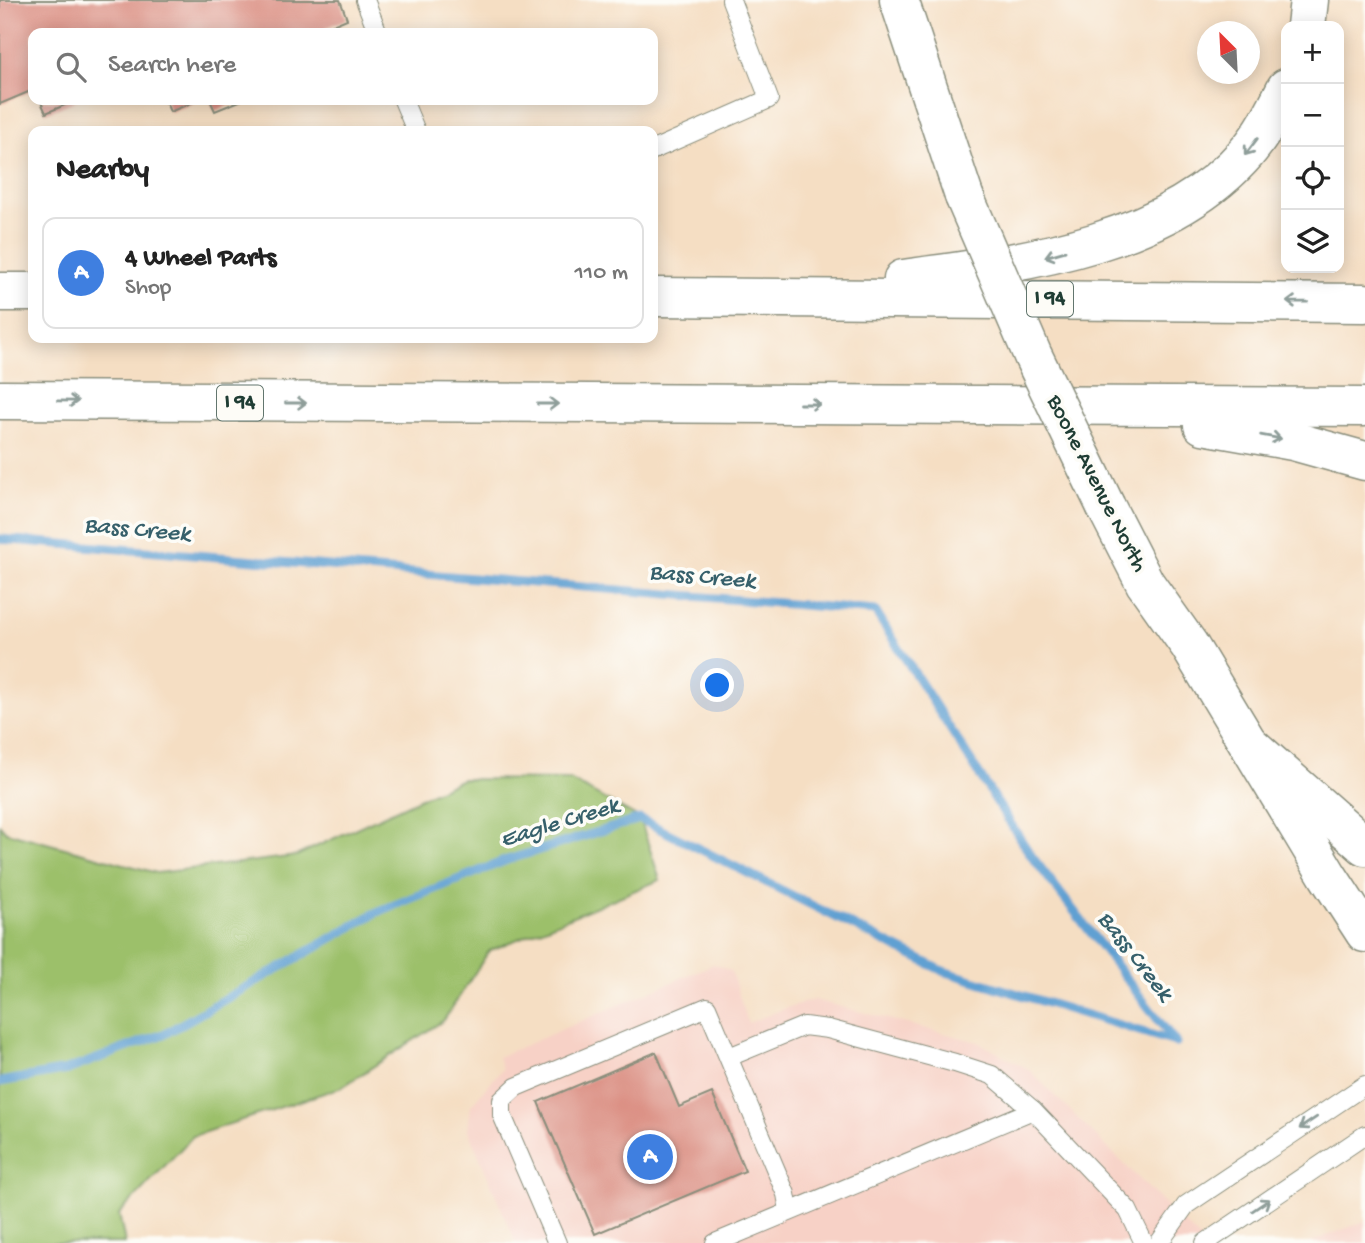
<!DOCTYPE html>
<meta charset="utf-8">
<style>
body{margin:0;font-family:"Gochi Hand",sans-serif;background:#f2f2f2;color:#222}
.controls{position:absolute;right:21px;top:21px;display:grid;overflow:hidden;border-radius:14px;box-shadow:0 4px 18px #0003}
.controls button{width:63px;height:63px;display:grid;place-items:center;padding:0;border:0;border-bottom:2px solid #e0e0e0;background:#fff;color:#222;font:35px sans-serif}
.compass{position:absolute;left:1197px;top:21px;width:63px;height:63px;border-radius:50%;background:#fff;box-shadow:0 4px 18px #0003;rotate:336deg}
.you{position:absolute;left:718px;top:686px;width:24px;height:24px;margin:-18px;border:5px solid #fff;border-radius:50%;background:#1a73e8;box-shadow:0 0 0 10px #1a73e833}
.badge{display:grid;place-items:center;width:46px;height:46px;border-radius:50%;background:#b5179e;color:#fff;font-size:23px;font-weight:700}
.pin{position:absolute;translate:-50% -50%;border:4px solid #fff;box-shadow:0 2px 7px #0006}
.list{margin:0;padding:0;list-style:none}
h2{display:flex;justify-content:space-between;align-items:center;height:91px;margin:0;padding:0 28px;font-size:30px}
h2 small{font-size:23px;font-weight:400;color:#767676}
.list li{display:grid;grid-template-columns:46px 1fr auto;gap:21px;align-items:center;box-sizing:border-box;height:112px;margin:0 14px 14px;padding:0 14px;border:2px solid #e0e0e0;border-radius:14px}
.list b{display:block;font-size:26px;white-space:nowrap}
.list p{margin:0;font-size:23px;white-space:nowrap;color:#767676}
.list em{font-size:23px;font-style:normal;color:#767676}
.icon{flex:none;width:38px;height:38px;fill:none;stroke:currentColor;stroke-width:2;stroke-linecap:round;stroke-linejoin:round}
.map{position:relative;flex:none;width:1365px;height:1243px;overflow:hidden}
.search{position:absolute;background:#fff;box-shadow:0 4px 18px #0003;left:28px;top:28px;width:630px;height:77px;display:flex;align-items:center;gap:18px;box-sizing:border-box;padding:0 24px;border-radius:14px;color:#767676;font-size:26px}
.panel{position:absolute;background:#fff;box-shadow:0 4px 18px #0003;left:28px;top:126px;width:630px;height:217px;border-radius:14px}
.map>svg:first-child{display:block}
.built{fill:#f7d1c6}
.green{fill:#9cc06a;stroke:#5e7e4f;stroke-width:2}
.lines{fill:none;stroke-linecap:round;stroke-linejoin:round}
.stream{stroke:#60a0d2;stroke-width:9}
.building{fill:#db9084}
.service-casing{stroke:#8a8e7c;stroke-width:20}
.tertiary-casing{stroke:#8a8e7c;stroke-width:41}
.motorway-casing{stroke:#8a8e7c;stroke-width:41}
.service{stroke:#fff;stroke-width:18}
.tertiary{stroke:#fff;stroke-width:38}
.motorway{stroke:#fff;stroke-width:38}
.tertiary-bridge-casing{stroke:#8a8e7c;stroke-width:41;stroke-linecap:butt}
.tertiary-bridge{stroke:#fff;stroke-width:38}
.oneway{stroke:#8f9e9a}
.labels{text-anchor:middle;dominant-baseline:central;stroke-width:7;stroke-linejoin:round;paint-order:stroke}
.shield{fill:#fdfcf7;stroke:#62766e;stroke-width:2}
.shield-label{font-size:21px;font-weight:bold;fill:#1f3d34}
.street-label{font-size:23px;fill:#1f3d34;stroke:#fdfcf7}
.water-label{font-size:24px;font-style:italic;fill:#36606b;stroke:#fdfcf7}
</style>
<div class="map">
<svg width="1365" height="1243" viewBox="0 0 1365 1243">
<rect width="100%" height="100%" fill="#fdfcf7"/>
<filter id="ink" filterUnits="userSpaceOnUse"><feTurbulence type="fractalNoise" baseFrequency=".0143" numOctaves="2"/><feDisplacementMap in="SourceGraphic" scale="14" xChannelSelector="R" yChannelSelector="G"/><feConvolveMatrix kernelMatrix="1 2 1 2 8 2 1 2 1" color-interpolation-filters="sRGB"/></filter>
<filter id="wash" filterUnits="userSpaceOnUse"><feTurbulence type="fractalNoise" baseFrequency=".00686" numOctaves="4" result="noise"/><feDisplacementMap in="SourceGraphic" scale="28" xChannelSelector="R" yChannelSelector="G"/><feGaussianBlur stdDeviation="1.57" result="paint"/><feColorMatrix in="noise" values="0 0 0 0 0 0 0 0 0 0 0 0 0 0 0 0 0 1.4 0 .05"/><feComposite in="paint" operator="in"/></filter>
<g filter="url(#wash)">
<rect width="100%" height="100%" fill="#f5dec3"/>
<g class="built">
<path d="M 714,964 L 731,971 L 748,1023 L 789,1007 L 814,1000 L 978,1042 L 1028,1069 L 1204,1243 L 516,1243 L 468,1130 L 471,1105 L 502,1069 L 498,1057 Z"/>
<path d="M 1365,1221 L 1365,1243 L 1309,1243 Z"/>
</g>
<path class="green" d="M 462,779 L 570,780 L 640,819 L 660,880 L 489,951 L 444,1020 L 342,1087 L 193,1136 L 119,1214 L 125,1243 L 0,1243 L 0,825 L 6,832 L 157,873 L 296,856 Z"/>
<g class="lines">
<g class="stream">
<path d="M 0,539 L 875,611 L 1030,854 L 1176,1043"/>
<path d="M 0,1082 L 67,1070 L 166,1033 L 377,912 L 507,860 L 640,819 L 943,971 L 1175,1042"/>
</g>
</g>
<g id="blocks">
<g class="building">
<path d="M 0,0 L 340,0 L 347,19 L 325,28 L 327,33 L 33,33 L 33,90 L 0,104 Z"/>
<path d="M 40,100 L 77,100 L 46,113 Z"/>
<path d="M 165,100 L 198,100 L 170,112 Z"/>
<path d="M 210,100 L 242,100 L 215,111 Z"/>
<path d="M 656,1052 L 679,1107 L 712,1093 L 745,1171 L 595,1234 L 538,1102 Z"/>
</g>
</g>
</g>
<g filter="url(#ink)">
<use href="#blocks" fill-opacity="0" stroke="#8a8e7c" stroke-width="2"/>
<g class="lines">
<g class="service-casing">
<g id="service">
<path d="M 365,0 L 378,33"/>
<path d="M 403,100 L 416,131"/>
<path d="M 653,150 L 769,99 L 731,0"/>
<path d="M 729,1057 L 804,1026 L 828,1029 L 955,1063 L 992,1075 L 1033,1110"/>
<path d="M 557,1243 L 502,1115 L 502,1100 L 516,1087 L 707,1007 L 786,1194 L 789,1210"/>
<path d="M 715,1243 L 1033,1110 L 1128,1210 L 1144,1243"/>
<path d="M 1159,1243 L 1186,1205 L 1365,1085"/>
<path d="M 1205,1243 L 1365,1135"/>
</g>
</g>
<g class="tertiary-casing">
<g id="tertiary">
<path d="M 899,0 L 964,196"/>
<path d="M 1106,507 L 1145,583 L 1189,645 L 1328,876 L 1365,933"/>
</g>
</g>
<g class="motorway-casing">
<g id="motorway">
<path d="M 1306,26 L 1309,0"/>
<path d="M 903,279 C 1019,263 1166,246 1247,152 C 1263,134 1275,110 1286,88"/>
<path d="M 0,292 L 33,292"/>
<path d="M 653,297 L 1365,303"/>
<path d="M 0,400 L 1365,407"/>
<path d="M 1203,425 L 1293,441 L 1365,461"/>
<path d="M 1249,744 L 1365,846"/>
</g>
</g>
<use href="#service" class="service"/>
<use href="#tertiary" class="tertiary"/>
<use href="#motorway" class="motorway"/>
<g class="tertiary-bridge-casing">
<path id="tertiary-bridge" d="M 964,196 L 1033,356 L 1106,507"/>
</g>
<use href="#tertiary-bridge" class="tertiary-bridge"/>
</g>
<defs><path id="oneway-shaft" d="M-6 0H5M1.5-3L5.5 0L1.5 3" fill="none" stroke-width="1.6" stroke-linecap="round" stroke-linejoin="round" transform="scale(1.75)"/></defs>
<g class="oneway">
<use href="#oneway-shaft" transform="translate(1251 147) rotate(127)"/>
<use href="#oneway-shaft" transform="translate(1055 254) rotate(164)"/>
<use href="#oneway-shaft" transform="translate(1297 302) rotate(-179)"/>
<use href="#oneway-shaft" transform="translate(68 401) rotate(1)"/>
<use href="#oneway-shaft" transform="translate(296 403)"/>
<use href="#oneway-shaft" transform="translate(548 404)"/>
<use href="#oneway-shaft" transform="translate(810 404)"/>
<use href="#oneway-shaft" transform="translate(1271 437) rotate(10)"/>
<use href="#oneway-shaft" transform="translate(1308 1123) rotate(146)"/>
<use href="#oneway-shaft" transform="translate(1261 1205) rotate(-34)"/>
</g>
</g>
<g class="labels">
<g class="shield">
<rect x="1027" y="281.5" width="46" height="35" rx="5"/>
<rect x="217" y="385.5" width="46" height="35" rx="5"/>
</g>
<g class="shield-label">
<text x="1050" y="299">I 94</text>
<text x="240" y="403">I 94</text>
</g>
<g class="street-label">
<text transform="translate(1096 484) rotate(63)">Boone Avenue North</text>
</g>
<g class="water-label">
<text transform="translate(137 531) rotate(5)">Bass Creek</text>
<text transform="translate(702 578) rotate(5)">Bass Creek</text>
<text transform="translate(560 824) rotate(-17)">Eagle Creek</text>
<text transform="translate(1134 957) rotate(52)">Bass Creek</text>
</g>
</g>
</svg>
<div class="controls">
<button>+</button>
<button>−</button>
<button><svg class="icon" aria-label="locate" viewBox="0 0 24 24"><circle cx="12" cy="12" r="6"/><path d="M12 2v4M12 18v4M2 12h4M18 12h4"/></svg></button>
<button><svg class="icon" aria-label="layers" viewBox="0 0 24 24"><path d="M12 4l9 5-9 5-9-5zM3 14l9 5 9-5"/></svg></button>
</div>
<svg class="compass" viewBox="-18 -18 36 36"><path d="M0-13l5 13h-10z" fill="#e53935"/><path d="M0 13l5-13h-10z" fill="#767676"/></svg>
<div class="you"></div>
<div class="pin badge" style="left:650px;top:1157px;background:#3f7fe0">A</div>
<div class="search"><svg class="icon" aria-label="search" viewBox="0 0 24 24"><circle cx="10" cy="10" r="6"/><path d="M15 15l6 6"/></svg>Search here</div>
<section class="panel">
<h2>Nearby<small></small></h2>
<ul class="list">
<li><span class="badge" style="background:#3f7fe0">A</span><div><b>4 Wheel Parts</b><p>Shop</p></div><em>110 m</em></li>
</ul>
</section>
</div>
